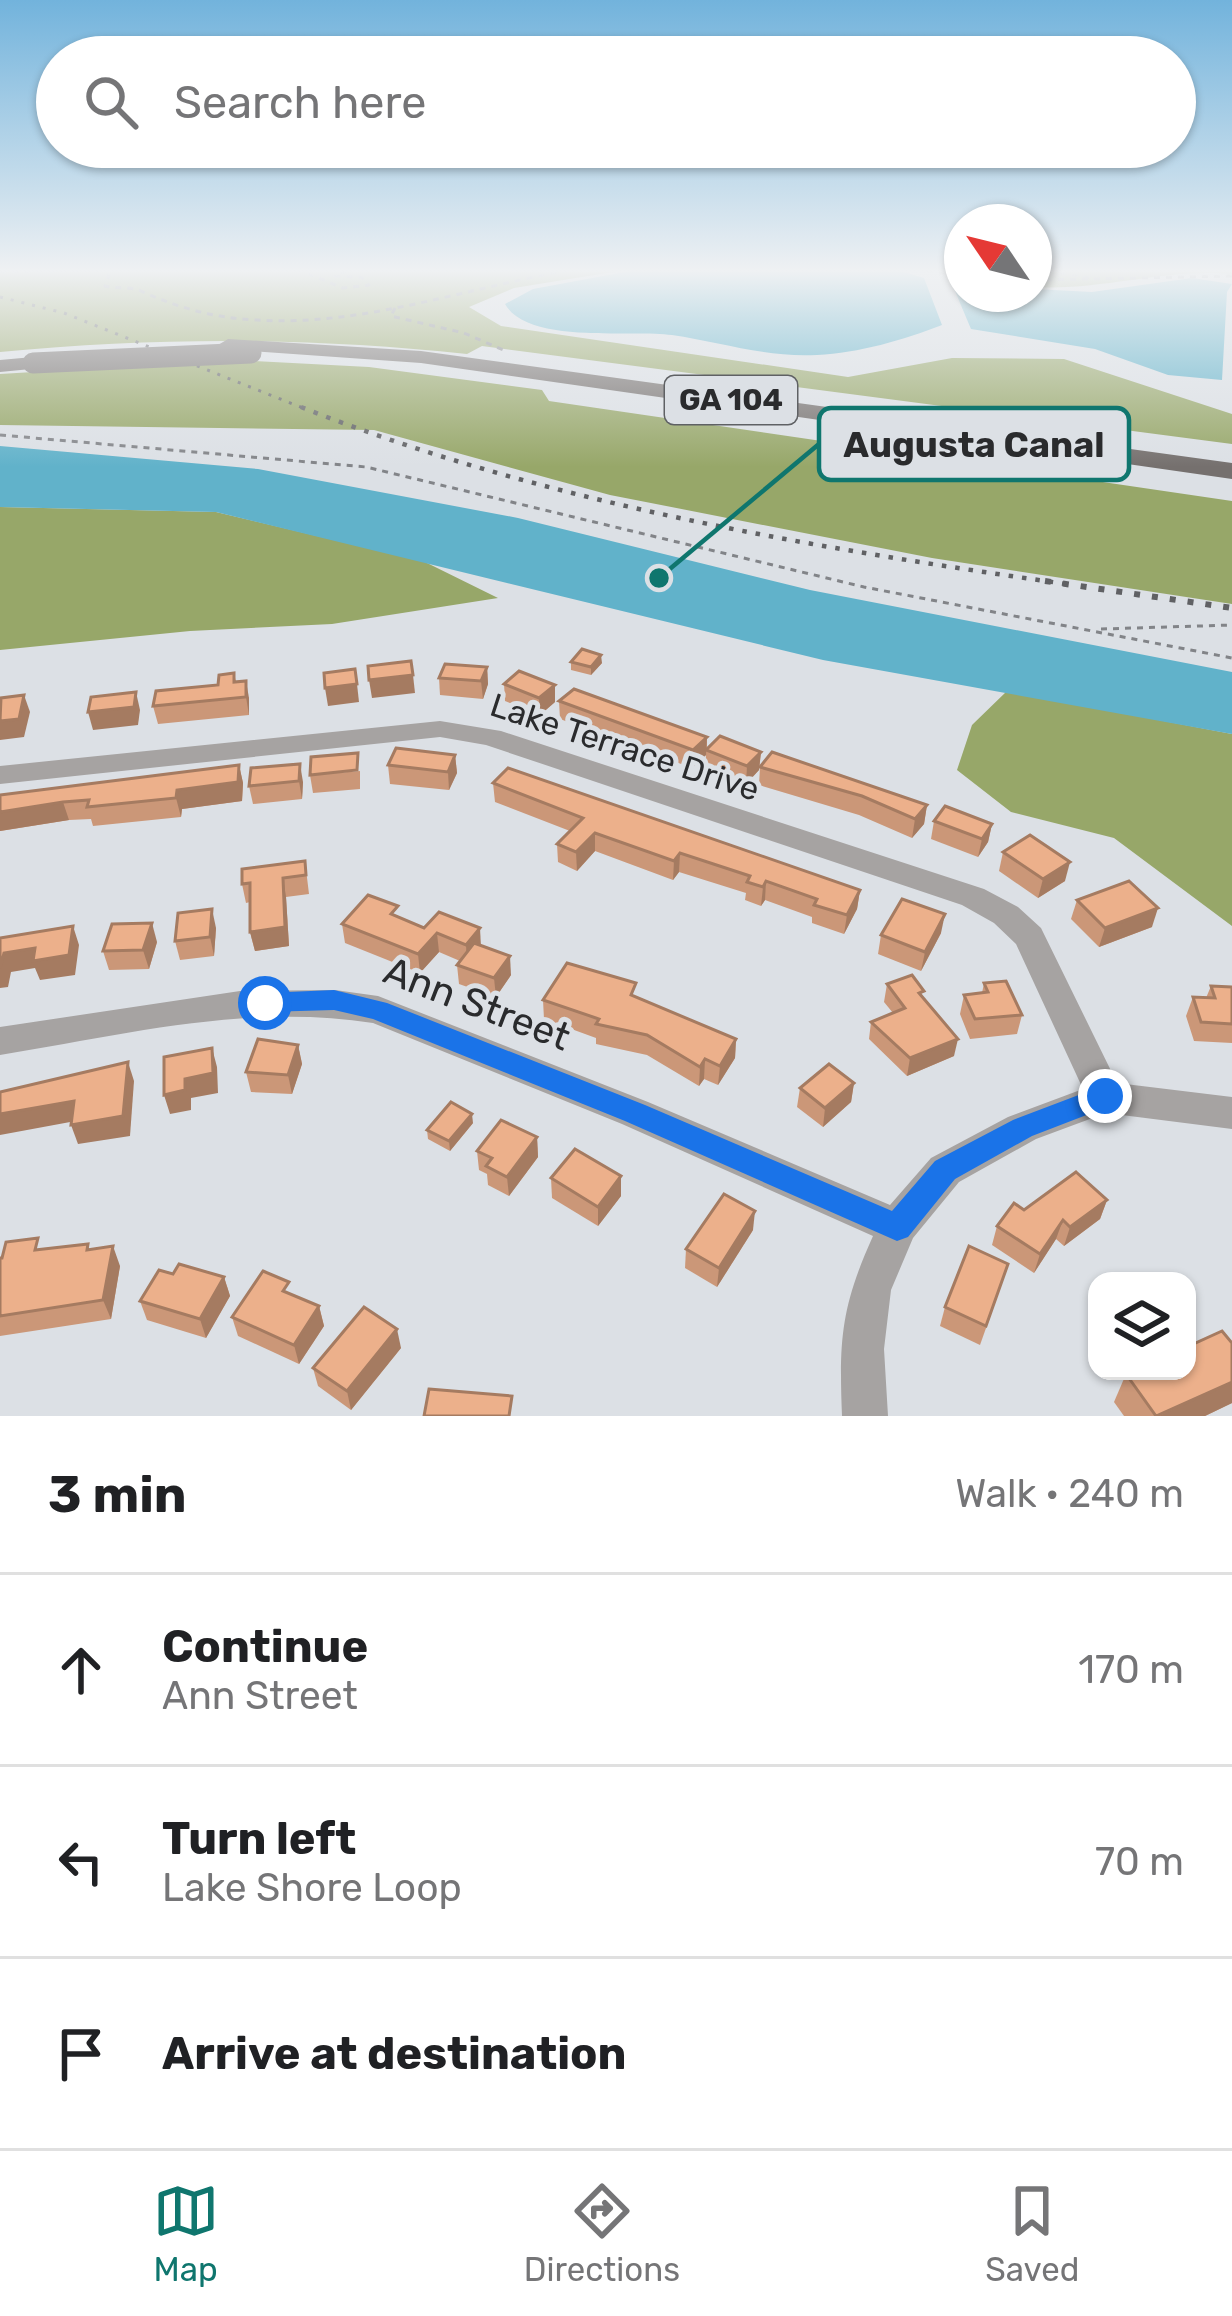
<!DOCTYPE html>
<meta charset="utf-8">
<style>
body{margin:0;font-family:Rubik,sans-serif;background:#f6f6f6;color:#202124}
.controls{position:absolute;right:36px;bottom:36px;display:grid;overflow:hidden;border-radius:24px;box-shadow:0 3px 9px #0004}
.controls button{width:108px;height:108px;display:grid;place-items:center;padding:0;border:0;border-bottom:3px solid #e0e0e0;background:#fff;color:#202124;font:60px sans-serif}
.compass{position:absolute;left:944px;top:204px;width:108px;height:108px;border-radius:50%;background:#fff;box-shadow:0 3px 9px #0004;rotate:305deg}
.stop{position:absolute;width:36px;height:36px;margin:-27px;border:9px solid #1a73e8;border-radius:50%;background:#fff}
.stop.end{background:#1a73e8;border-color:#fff;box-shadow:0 3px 12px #0008}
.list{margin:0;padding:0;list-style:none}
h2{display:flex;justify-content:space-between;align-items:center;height:156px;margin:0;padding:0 48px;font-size:51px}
h2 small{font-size:39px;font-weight:400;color:#757577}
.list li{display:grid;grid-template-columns:78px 1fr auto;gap:36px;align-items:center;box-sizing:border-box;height:192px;padding:0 48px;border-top:3px solid #e0e0e0}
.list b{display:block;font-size:45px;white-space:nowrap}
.list p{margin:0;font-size:39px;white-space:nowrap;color:#757577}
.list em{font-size:39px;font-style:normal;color:#757577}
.icon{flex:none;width:66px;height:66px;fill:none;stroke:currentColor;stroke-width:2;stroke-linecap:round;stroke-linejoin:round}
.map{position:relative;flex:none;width:1232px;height:1416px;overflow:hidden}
.search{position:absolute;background:#fff;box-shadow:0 3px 9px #0004;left:36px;right:36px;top:36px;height:132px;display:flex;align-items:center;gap:30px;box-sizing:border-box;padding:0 42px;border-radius:66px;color:#757577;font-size:45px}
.sheet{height:732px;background:#fff}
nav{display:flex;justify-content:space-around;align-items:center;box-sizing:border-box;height:168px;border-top:3px solid #e0e0e0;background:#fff;font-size:33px;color:#757577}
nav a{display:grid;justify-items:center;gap:6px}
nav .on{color:#0f766e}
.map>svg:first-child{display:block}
.forest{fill:#97a769}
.water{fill:#61b2ca}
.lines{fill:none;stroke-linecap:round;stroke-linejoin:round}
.path{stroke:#828488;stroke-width:3;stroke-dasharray:6 6;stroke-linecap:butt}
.minor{fill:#a6a3a2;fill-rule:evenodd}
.major{fill:#75706e;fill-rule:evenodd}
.rail-far2{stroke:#606164;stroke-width:3;stroke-dasharray:3 8;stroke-linecap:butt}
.rail-far1{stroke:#606164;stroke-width:4.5;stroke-dasharray:4.5 9;stroke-linecap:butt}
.rail{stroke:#606164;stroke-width:6;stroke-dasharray:6 12;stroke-linecap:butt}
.major-bridge{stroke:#75706e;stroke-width:21}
.wall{fill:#cb9778}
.shaded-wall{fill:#a57b61}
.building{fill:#ecb08b;stroke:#a57b61;stroke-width:3}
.route{fill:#1a73e8}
.labels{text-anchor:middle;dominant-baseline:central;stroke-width:10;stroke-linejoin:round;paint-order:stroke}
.shield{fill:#dce0e5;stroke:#5f6164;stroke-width:3}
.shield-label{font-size:30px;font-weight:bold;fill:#2a2b2d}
.street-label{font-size:33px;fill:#2a2b2d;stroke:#dce0e5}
.near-street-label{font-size:39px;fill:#2a2b2d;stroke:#dce0e5}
.leader{fill:none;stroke:#0f766e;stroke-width:4.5}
.callout-dot{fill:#0f766e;stroke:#dce0e5;stroke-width:4.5}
.callout{fill:#dce0e5;stroke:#0f766e;stroke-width:4.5}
.callout-label{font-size:36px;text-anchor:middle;font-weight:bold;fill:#2a2b2d}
</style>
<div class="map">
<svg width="1232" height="1416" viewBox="0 0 1232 1416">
<rect width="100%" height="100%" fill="#dce0e5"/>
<g class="forest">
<path d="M 0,269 L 631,269 L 514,288 L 469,307 L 501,326 L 848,377 L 952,358 L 1064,359 L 1232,414 L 1232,444 L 482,346 L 467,354 C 310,337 157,337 0,352 Z"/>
<path d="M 1034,269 L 1232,269 L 1232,274 C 1165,268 1101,291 1034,287 Z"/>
<path d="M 234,360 L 369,367 L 542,390 L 549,401 L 1232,501 L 1232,604 L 932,558 L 610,495 L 374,430 L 0,425 L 0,374 Z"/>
<path d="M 0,507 L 216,512 L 423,561 L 498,598 L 332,624 L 190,631 L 0,650 Z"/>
<path d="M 1007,691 L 1232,734 L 1232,926 L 1114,838 L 1011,812 L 957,770 L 972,725 Z"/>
</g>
<g class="water">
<path d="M 641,269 L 897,270 L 924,278 L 942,325 C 903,340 859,353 817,355 C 768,358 720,342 672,335 C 632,329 528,345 505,304 L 533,289 Z"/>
<path d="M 1192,278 L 1232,284 L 1227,292 L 1222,380 L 1168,375 L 1095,349 L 971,329 L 952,284 L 962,285 L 962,294 L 1034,294 L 1034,289 L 1092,292 Z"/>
<path d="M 0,446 L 258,469 L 518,518 L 810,590 L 1232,672 L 1232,734 L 823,660 L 216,512 L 0,507 Z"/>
</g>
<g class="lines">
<g class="path">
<path d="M 297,269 L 343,288 L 369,285 L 361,277 L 335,276 L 351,269"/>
<path d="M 915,269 L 962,275"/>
<path d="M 1036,269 L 1098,279"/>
<path d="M 0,272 L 100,270 L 109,276 L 105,286 C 117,289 130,286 141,291 C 179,308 214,318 257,320 C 363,327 472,286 576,269"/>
<path d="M 1034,280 L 1232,276"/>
<path d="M 395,308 L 391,316 L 464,333 L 508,352"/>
<path d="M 0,435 L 366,467 L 864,587 L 1232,658"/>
<path d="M 1101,629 L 1232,625"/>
</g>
<path class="minor" d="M 440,721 L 501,731 L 984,889 L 1018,907 L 1041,928 L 1117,1083 L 1232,1097 L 1232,1129 L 1106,1113 L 1036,1139 L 959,1182 L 913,1238 L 891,1290 L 884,1349 L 888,1416 L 842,1416 C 839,1339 841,1307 873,1236 L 622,1124 L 373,1023 C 248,1003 124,1035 0,1055 L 0,1027 L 240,991 L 335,990 L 378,996 L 648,1102 L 890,1205 L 931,1158 L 1008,1117 L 1083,1089 L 1016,944 L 994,923 L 962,905 L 486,745 L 440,737 L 0,784 L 0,766 Z"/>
<g class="major">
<path d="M 228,339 L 421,351 L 1232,463 L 1232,479 L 421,363 L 221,349 L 218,345 Z"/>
<path d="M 33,357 L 41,358 L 41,368 L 0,372 L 0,360 Z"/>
</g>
<path class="rail-far2" d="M 0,297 L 64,313 L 308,410"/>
<path class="rail-far1" d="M 301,407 C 544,503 808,547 1066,584"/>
<path class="rail" d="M 1045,581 L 1232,608"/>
<path class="major-bridge" d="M 33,363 L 251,353"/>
</g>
<g class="wall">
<path d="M 571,662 L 602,663 L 591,675 L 571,670 Z"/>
<path d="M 487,667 L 488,684 L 483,699 L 440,695 L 439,678 Z"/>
<path d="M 234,673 L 236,682 L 249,698 L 249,715 L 158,724 L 153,706 L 218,685 Z"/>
<path d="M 504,684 L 555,702 L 540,715 L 505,701 Z"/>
<path d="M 559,701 L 707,737 L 707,750 L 761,752 L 759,770 L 746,784 L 705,768 L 706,755 L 692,768 L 560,719 Z"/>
<path d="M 455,755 L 457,773 L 449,790 L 390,784 L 388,765 Z"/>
<path d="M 239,765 L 243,783 L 242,801 L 182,809 L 181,817 L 93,826 L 91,819 L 69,820 L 0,831 L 0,795 Z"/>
<path d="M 760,767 L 927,805 L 924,824 L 912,838 L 859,815 L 759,785 Z"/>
<path d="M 251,768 L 303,782 L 302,799 L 253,804 L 249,786 Z"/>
<path d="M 360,771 L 360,789 L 313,793 L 310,775 Z"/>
<path d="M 493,783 L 860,890 L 857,909 L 844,934 L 812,923 L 812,917 L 765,900 L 761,906 L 745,900 L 746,893 L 679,872 L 673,880 L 595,851 L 577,871 L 558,862 L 557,844 L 570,831 L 495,802 Z"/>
<path d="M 934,821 L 992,824 L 988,842 L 978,857 L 931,839 Z"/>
<path d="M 1003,852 L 1065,881 L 1038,898 L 999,871 Z"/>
<path d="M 305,861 L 309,894 L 286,897 L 289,946 L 255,951 L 250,932 L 250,902 L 246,903 L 242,884 Z"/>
<path d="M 1077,900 L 1152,927 L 1099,947 L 1071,919 Z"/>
<path d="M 400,918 L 424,928 L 481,946 L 511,975 L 496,997 L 459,984 L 457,965 L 460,961 L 439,952 L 420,973 L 345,943 L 342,924 Z"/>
<path d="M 216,928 L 214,956 L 180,960 L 175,941 Z"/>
<path d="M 941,933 L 921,971 L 878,954 L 881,935 Z"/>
<path d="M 157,942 L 149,969 L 109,970 L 103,951 Z"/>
<path d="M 984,983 L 1022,1015 L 1017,1034 L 970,1039 L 960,1014 L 964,995 L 982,993 Z"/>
<path d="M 887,984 L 923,998 L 954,1056 L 907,1076 L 869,1039 L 871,1022 L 893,1013 L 884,1002 Z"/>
<path d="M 1211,986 L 1232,987 L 1232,1043 L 1194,1041 L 1186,1016 L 1193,997 L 1206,998 Z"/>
<path d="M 636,997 L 736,1039 L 735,1058 L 718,1085 L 704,1079 L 699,1086 L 647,1055 L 596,1044 L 596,1038 L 544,1019 L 543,1000 Z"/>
<path d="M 298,1045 L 302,1064 L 292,1094 L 251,1092 L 246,1072 Z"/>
<path d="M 854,1083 L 851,1102 L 823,1127 L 797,1107 L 800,1088 Z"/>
<path d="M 473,1123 L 450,1151 L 428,1139 L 427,1130 Z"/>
<path d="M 537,1137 L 538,1157 L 509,1196 L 488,1185 L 487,1174 L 479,1170 L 477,1151 Z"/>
<path d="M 621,1176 L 621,1196 L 598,1226 L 552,1198 L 551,1178 Z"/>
<path d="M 1107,1200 L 1100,1219 L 1064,1246 L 1056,1239 L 1034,1273 L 992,1245 L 997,1226 L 1024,1210 Z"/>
<path d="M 753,1230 L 717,1287 L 685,1268 L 686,1249 Z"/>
<path d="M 43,1249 L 91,1249 L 120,1266 L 111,1319 L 0,1336 L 0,1258 Z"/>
<path d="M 173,1274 L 224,1277 L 230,1296 L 206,1338 L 147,1320 L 140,1301 Z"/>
<path d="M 1002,1283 L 980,1345 L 940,1326 L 945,1307 Z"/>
<path d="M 293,1295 L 319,1306 L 324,1326 L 299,1364 L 238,1336 L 232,1317 Z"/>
<path d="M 401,1348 L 351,1410 L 318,1386 L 313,1368 Z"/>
<path d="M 1126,1374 L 1232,1403 L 1205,1416 L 1124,1416 L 1114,1402 Z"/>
</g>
<g class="shaded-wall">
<path d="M 601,655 L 602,663 L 591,675 L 591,667 Z"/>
<path d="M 487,667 L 488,684 L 483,699 L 481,681 Z"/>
<path d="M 413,675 L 415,693 L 372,698 L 369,680 Z"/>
<path d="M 246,681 L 249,698 L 249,715 L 246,697 Z"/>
<path d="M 357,684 L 359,702 L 328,706 L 325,688 Z"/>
<path d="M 555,685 L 555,702 L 540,715 L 539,698 Z"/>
<path d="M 136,692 L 140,710 L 138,725 L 93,730 L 88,712 Z"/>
<path d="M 24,695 L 30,712 L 24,737 L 0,740 L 0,721 Z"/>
<path d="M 707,737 L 706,755 L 692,768 L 693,750 Z"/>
<path d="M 761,752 L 759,770 L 746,784 L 747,766 Z"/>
<path d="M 455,755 L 457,773 L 449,790 L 448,772 Z"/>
<path d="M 300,764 L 303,782 L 302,799 L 299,781 Z"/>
<path d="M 239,765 L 243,783 L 242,801 L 182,809 L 181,817 L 176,798 L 177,790 Z"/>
<path d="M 63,802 L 69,820 L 0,831 L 0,812 Z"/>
<path d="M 927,805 L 924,824 L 912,838 L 915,819 Z"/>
<path d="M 992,824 L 988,842 L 978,857 L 982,839 Z"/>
<path d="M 595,833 L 595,851 L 577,871 L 576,852 Z"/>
<path d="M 680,853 L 679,872 L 673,880 L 674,861 Z"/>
<path d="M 1070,862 L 1065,881 L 1038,898 L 1043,879 Z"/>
<path d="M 283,878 L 286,897 L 289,946 L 255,951 L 250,932 Z"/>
<path d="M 766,881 L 765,900 L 761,906 L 763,887 Z"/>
<path d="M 860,890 L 857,909 L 844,934 L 847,915 Z"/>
<path d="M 1158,908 L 1152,927 L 1099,947 L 1105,928 Z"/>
<path d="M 212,909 L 216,928 L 214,956 L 210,937 Z"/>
<path d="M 945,914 L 941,933 L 921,971 L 925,952 Z"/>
<path d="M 152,923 L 157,942 L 149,969 L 143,950 Z"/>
<path d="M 73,926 L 79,945 L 75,975 L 40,980 L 35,968 L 11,972 L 8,987 L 0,988 L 0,968 L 4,953 Z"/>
<path d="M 480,928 L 481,947 L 467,964 L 466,945 Z"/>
<path d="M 437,933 L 439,952 L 420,973 L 418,954 Z"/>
<path d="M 510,956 L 511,975 L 496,997 L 494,978 Z"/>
<path d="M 736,1039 L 735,1058 L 718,1085 L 720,1066 Z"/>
<path d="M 958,1039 L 954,1056 L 907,1076 L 910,1058 Z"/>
<path d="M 298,1045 L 302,1064 L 292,1094 L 288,1075 Z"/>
<path d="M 212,1048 L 217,1067 L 218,1093 L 191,1098 L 191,1110 L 170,1114 L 164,1095 L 185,1079 Z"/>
<path d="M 705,1059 L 704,1079 L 699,1086 L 700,1067 Z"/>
<path d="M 128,1062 L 134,1081 L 130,1136 L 78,1144 L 71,1125 Z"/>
<path d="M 854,1083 L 851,1102 L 823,1127 L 825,1108 Z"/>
<path d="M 74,1101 L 81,1120 L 0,1135 L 0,1114 Z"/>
<path d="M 472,1114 L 473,1123 L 450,1151 L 449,1141 Z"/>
<path d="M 537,1137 L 538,1157 L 509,1196 L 507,1177 Z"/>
<path d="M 621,1176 L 621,1196 L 598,1226 L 598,1207 Z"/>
<path d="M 1107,1200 L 1100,1219 L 1064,1246 L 1070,1227 Z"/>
<path d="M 755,1211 L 753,1230 L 717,1287 L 719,1268 Z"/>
<path d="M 1063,1220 L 1056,1239 L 1034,1273 L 1040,1254 Z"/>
<path d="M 113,1246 L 120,1266 L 111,1319 L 103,1300 Z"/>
<path d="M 224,1277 L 230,1296 L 206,1338 L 200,1319 Z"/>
<path d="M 319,1306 L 324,1326 L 299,1364 L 294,1345 Z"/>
<path d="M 397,1329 L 401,1348 L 351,1410 L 347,1391 Z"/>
<path d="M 1232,1382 L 1232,1403 L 1205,1416 L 1159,1416 Z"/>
</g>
<g class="building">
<path d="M 582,649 L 601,655 L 591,667 L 571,662 Z"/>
<path d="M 411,661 L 413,675 L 369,680 L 368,666 Z"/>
<path d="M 445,664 L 487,667 L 481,681 L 439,678 Z"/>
<path d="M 355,669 L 357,684 L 325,688 L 324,673 Z"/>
<path d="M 519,671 L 555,685 L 539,698 L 504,684 Z"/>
<path d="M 234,673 L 234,682 L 246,681 L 246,697 L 153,706 L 156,691 L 218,685 L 219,675 Z"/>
<path d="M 574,689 L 707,737 L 693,750 L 559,701 Z"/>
<path d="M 136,692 L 134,707 L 88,712 L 91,697 Z"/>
<path d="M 24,695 L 19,719 L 0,721 L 1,698 Z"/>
<path d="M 720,736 L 761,752 L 747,766 L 706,750 Z"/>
<path d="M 396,748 L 455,755 L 448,772 L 388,765 Z"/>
<path d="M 772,752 L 927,805 L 915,819 L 862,796 L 760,767 Z"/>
<path d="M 358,753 L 357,770 L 310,775 L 311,757 Z"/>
<path d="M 300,764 L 299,781 L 249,786 L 251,768 Z"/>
<path d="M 239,765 L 238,782 L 177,790 L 176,798 L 87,807 L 89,800 L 63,802 L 0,812 L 0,795 Z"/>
<path d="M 508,768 L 860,890 L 847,915 L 814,905 L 817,899 L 766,881 L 763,887 L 747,882 L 750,876 L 680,853 L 674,861 L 595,833 L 576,852 L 557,844 L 583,818 L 493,783 Z"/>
<path d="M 945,806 L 992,824 L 982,839 L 934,821 Z"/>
<path d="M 1030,835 L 1070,862 L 1043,879 L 1003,852 Z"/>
<path d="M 305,861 L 306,875 L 283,878 L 285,927 L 250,932 L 250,883 L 242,884 L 242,869 Z"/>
<path d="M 1129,881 L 1158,908 L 1105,928 L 1077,900 Z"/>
<path d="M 368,895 L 398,906 L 391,914 L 424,928 L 439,912 L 480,928 L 466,945 L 437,933 L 418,954 L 342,924 Z"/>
<path d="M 902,899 L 945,914 L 925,952 L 881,935 Z"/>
<path d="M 212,909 L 210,937 L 175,941 L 178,913 Z"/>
<path d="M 152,923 L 143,950 L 103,951 L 112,924 Z"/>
<path d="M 73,926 L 69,955 L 33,961 L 35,948 L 4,953 L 0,968 L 0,938 Z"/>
<path d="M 474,943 L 510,956 L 494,978 L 457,965 Z"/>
<path d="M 567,963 L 636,983 L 631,995 L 736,1039 L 720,1066 L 705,1059 L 700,1067 L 647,1035 L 596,1024 L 599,1019 L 543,1000 Z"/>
<path d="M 912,975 L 924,991 L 919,993 L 958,1039 L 910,1058 L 871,1022 L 905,1008 L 887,984 Z"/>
<path d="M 1006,981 L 1022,1015 L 975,1019 L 964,995 L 988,992 L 984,983 Z"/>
<path d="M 1211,986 L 1232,987 L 1232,1024 L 1201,1022 L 1193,997 L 1215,998 Z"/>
<path d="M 258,1039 L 298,1045 L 288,1075 L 246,1072 Z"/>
<path d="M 212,1048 L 213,1073 L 185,1079 L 185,1090 L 164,1095 L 164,1057 Z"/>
<path d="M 128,1062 L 123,1116 L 71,1125 L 74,1101 L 0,1114 L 0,1092 Z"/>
<path d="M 829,1064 L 854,1083 L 825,1108 L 800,1088 Z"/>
<path d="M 451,1102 L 472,1114 L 449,1141 L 427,1130 Z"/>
<path d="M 501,1120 L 537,1137 L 507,1177 L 486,1166 L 492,1158 L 477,1151 Z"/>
<path d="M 575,1149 L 621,1176 L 598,1207 L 551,1178 Z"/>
<path d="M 1076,1172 L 1107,1200 L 1070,1227 L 1063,1220 L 1040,1254 L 997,1226 L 1014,1203 L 1024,1210 Z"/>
<path d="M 724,1194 L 755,1211 L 719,1268 L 686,1249 Z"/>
<path d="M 38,1238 L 35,1250 L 88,1244 L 87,1250 L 113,1246 L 103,1300 L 0,1316 L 0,1258 L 2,1258 L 6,1242 Z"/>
<path d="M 969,1246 L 1008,1264 L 986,1326 L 945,1307 Z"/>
<path d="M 179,1264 L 224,1277 L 200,1319 L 140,1301 L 159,1270 L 173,1274 Z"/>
<path d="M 263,1271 L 289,1282 L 283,1291 L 319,1306 L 294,1345 L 232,1317 Z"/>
<path d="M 364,1307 L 397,1329 L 347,1391 L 313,1368 Z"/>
<path d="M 1222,1331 L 1232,1343 L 1232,1382 L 1156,1416 L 1126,1374 L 1133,1371 L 1187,1371 L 1187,1347 Z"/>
<path d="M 429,1389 L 512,1396 L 509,1416 L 424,1416 Z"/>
</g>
<linearGradient id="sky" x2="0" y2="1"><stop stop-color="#72b3dc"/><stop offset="0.58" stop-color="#eff1f3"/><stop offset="1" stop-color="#eff1f3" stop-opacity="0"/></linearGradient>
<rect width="1232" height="467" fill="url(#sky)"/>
<path class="route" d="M 334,990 L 387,1003 L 645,1105 L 892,1211 L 935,1161 L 1013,1120 L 1105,1085 L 1119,1096 L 1115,1104 L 1032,1136 L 955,1179 L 908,1237 L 897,1241 L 625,1121 L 373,1019 L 334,1010 L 265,1012 L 252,1003 L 265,993 Z"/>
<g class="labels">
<rect class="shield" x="665" y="376" width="132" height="48" rx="9"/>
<g class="shield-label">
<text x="731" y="400">GA 104</text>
</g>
<g class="street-label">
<text transform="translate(625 747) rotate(18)">Lake Terrace Drive</text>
</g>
<g class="near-street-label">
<text transform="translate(477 1004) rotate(21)">Ann Street</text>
</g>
</g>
<path class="leader" d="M659 578L819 444"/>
<circle class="callout-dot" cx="659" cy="578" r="12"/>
<rect class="callout" x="819" y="408" width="310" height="72" rx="12"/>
<g class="callout-label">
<text x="974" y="457">Augusta Canal</text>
</g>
</svg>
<div class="controls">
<button><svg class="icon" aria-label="layers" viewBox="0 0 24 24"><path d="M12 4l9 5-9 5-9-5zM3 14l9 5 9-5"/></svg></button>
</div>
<svg class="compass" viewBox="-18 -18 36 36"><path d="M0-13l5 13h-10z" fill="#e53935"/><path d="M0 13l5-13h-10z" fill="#757577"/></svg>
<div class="stop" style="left:265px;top:1003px"></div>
<div class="stop end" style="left:1105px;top:1096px"></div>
<div class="search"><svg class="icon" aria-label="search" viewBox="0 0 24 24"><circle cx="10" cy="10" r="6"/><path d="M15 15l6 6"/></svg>Search here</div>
</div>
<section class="sheet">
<h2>3 min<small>Walk · 240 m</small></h2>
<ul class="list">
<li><svg class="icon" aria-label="ahead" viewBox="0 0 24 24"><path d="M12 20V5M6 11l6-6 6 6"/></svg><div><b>Continue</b><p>Ann Street</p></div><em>170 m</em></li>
<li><svg class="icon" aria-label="left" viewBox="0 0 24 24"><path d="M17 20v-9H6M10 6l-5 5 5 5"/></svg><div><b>Turn left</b><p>Lake Shore Loop</p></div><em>70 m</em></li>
<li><svg class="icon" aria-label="arrive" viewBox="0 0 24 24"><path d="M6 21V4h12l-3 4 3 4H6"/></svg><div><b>Arrive at destination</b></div></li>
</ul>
</section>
<nav>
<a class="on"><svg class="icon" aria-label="map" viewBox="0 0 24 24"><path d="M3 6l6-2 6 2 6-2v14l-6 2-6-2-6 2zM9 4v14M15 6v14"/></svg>Map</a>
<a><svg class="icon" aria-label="directions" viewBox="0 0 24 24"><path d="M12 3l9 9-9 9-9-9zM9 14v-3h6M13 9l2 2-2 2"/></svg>Directions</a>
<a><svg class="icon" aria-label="saved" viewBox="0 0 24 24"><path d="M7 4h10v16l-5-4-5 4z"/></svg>Saved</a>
</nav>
